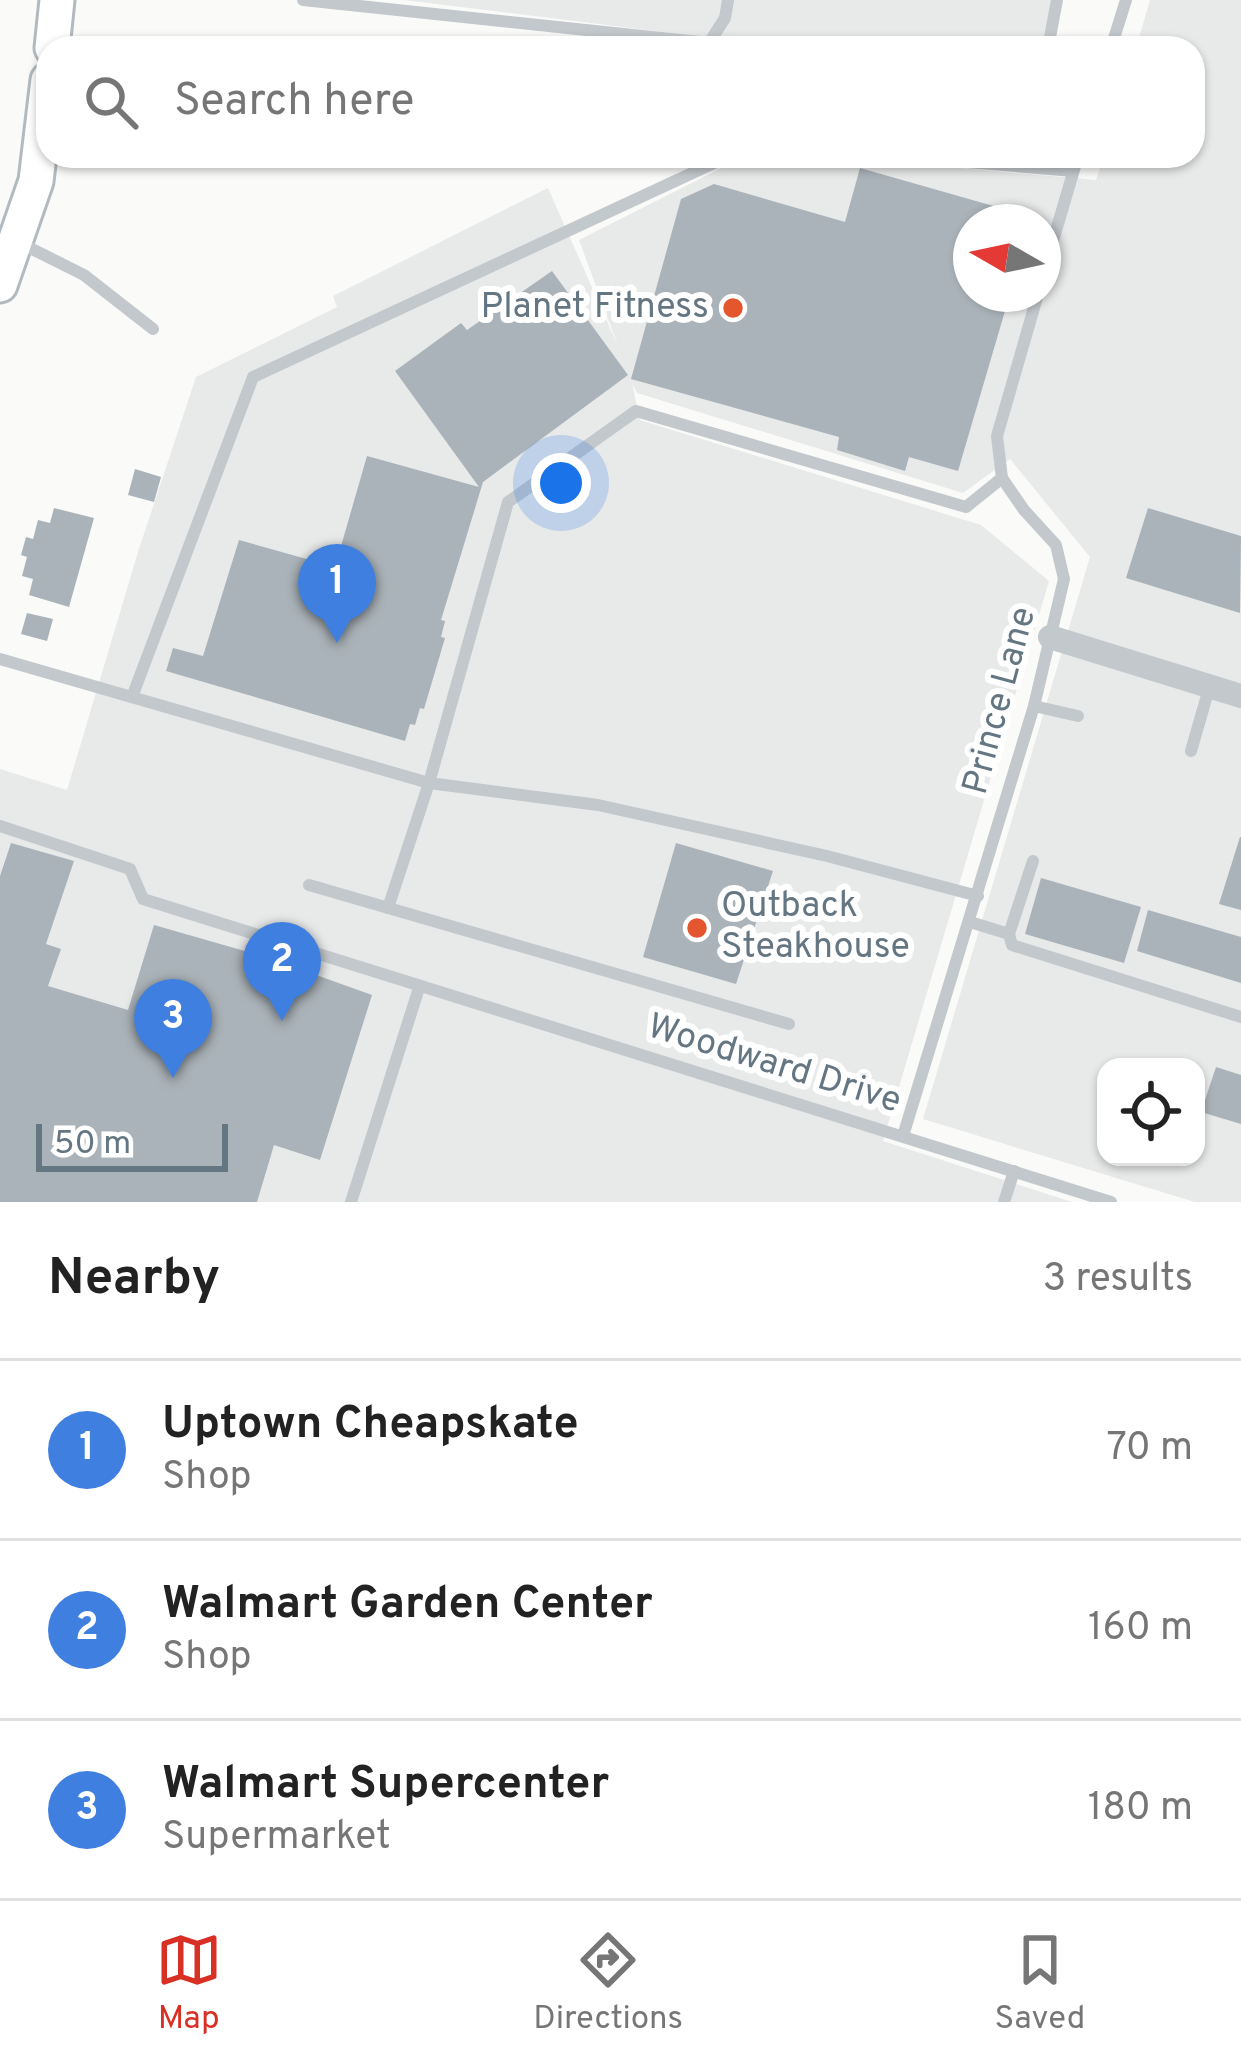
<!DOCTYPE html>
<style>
body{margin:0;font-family:Overpass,sans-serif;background:#f2f2f2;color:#222}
.controls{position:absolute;right:36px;bottom:36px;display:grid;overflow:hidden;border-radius:24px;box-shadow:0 3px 9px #0004}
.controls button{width:108px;height:108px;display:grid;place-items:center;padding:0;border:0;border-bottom:3px solid #e0e0e0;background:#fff;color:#222;font:60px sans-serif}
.compass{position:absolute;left:953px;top:204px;width:108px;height:108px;border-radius:50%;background:#fff;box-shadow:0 3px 9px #0004;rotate:279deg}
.scale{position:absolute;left:36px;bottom:30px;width:192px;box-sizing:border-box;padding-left:12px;border:6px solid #657683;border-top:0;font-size:33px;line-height:42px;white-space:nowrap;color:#657683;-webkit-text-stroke:9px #fff;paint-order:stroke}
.you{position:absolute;left:561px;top:483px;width:42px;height:42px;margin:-30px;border:9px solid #fff;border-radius:50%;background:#1a73e8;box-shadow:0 0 0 18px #1a73e833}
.badge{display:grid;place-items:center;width:78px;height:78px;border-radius:50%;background:#d93025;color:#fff;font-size:39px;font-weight:700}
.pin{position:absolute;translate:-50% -99px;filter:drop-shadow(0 3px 6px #0008)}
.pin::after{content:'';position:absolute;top:63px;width:42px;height:36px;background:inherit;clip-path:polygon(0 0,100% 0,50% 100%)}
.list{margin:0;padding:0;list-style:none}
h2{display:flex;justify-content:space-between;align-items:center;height:156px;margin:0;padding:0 48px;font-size:51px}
h2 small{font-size:39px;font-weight:400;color:#767676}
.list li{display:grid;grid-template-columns:78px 1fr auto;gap:36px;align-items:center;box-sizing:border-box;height:180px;padding:0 48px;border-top:3px solid #e0e0e0}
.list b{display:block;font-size:45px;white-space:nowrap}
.list p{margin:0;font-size:39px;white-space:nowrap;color:#767676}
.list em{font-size:39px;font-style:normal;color:#767676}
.icon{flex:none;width:66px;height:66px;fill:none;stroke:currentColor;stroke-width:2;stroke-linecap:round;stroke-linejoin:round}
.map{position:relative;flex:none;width:1241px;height:1202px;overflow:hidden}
.search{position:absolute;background:#fff;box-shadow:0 3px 9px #0004;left:36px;right:36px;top:36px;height:132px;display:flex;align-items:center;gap:30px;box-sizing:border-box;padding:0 42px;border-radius:36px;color:#767676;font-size:45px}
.sheet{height:696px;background:#fff}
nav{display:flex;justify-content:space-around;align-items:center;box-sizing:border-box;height:168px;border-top:3px solid #e0e0e0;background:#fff;font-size:33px;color:#767676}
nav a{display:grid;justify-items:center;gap:6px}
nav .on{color:#d93025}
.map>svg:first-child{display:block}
.built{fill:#e8e9e9;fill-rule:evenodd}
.building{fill:#aab3b9}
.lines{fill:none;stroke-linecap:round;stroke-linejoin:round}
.secondary-casing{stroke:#b3babf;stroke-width:39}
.lane{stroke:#c3c8cc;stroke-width:12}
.street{stroke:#c3c8cc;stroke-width:24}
.secondary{stroke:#fff;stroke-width:33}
.poi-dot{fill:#e4572e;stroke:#fff;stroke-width:4.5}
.labels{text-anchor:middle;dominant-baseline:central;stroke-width:12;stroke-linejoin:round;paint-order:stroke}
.poi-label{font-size:36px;fill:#657683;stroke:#fff;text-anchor:end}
.street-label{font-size:36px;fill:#657683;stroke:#fff}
</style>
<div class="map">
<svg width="1241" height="1202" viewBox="0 0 1241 1202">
<rect width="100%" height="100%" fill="#fafaf8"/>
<g class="built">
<path d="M 404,0 L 1052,0 L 1043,48 L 735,48 L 703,37 Z"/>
<path d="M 1150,0 L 1241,0 L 1241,1202 L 1195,1202 L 923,1119 L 1090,557 L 1010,459 L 963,493 L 637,393 L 632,383 L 640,420 L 981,525 L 1049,581 L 883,1141 L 1072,1202 L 0,1202 L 0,769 L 67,790 L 138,552 L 196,377 L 337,307 L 333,296 L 548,188 L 618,346 L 579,240 L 745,156 L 823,156 L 1096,180 L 1104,156 L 1193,156 L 1193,48 L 1136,48 ZM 971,222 L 1043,222 L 1043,294 L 971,294 ZM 1106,1067 L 1196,1067 L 1196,1157 L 1106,1157 Z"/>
</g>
<g class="building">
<path d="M 860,168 L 1032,217 L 1031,222 L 971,222 L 971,294 L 1010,294 L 958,471 L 909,457 L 905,471 L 837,450 L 839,437 L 631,379 L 681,199 L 714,184 L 845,222 Z"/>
<path d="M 552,271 L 628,375 L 483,482 L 441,620 L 445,621 L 441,637 L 445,638 L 424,709 L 420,708 L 415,725 L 410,724 L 405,741 L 166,671 L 173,648 L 203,656 L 239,540 L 335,567 L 367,456 L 479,487 L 395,371 L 461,323 L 467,330 Z"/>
<path d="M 135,469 L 161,477 L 154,502 L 128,495 Z"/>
<path d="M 54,508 L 94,518 L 69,607 L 29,595 L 33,579 L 22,576 L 27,557 L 21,555 L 26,537 L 33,539 L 38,520 L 50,523 Z"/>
<path d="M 1148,508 L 1241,536 L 1240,613 L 1126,578 Z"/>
<path d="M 27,613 L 53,619 L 47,641 L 21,634 Z"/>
<path d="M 1240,837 L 1241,837 L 1241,910 L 1219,904 Z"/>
<path d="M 11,843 L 74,861 L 46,944 L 61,949 L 48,986 L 128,1010 L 154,925 L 266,957 L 372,995 L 320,1160 L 274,1145 L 257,1202 L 0,1202 L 0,876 Z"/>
<path d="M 676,843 L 773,871 L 736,984 L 643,957 Z"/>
<path d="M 1041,878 L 1141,907 L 1124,963 L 1025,934 Z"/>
<path d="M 1148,910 L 1241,937 L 1241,983 L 1137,951 Z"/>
<path d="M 1216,1067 L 1241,1075 L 1241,1124 L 1201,1112 Z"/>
</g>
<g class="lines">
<g class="secondary-casing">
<g id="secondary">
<path d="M 52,48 L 57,0"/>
<path d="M 0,285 L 36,181 L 48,80"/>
</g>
</g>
<g class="lane">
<path d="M 303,0 L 709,43 L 721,48"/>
<path d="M 709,43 L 725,18 L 728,0"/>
<path d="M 1048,48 L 1057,0"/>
<path d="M 1111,48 L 1126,0"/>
<path d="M 896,156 L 1073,171"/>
<path d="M 18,242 L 84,275 L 153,329"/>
<path d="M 1043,275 L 1078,156"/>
<path d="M 0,659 L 429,783 L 598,805 L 827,856 L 978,896"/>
<path d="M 132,697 L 253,377 L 729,156"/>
<path d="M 1034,706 L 1078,716"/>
<path d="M 1191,751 L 1210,685"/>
<path d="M 0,826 L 130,869 L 143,899 L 1111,1202"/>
<path d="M 309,885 L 789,1024"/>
<path d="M 388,908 L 429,783 L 508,502 L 636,411 L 966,507 L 1002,478"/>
<path d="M 970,922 L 1009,934 L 1012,945 L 1241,1017"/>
<path d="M 1009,934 L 1033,861"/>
<path d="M 903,1136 L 1034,706 L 1064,579 L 1056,545 L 1024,510 L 1002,478 L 997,436 L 1038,294"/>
<path d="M 351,1202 L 419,988"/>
<path d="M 1004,1202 L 1014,1171"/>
</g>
<path class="street" d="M 1050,637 L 1241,696"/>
<use href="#secondary" class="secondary"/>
</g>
<g class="poi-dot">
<circle cx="733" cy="308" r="12"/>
<circle cx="697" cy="928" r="12"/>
</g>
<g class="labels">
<g class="poi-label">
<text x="709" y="308">Planet Fitness</text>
<text x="721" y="907" text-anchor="start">Outback<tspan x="721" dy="41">Steakhouse</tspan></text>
</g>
<g class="street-label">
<text transform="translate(1001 701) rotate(-75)">Prince Lane</text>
<text transform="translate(774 1065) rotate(17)">Woodward Drive</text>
</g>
</g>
</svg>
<div class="controls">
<button><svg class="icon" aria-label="locate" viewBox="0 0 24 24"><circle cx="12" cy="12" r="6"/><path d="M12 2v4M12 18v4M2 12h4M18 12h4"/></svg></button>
</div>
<svg class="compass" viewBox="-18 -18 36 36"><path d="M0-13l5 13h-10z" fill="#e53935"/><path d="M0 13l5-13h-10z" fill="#767676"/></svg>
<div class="scale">50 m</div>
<div class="you"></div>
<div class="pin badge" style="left:337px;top:643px;background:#3f7fe0">1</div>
<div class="pin badge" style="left:282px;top:1021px;background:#3f7fe0">2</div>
<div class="pin badge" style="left:173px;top:1078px;background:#3f7fe0">3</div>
<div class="search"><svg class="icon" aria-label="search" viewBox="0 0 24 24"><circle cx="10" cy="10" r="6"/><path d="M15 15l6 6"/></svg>Search here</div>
</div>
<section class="sheet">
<h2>Nearby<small>3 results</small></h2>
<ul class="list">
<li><span class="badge" style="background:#3f7fe0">1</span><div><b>Uptown Cheapskate</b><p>Shop</p></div><em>70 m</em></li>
<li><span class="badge" style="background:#3f7fe0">2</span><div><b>Walmart Garden Center</b><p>Shop</p></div><em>160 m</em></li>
<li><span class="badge" style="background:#3f7fe0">3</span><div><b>Walmart Supercenter</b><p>Supermarket</p></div><em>180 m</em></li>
</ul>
</section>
<nav>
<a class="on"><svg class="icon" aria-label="map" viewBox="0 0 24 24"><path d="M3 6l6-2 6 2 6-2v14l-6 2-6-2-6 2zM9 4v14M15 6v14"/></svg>Map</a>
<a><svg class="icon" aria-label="directions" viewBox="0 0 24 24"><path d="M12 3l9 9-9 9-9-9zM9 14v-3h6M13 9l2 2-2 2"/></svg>Directions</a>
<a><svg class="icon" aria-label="saved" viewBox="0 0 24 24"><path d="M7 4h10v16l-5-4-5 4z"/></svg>Saved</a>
</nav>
